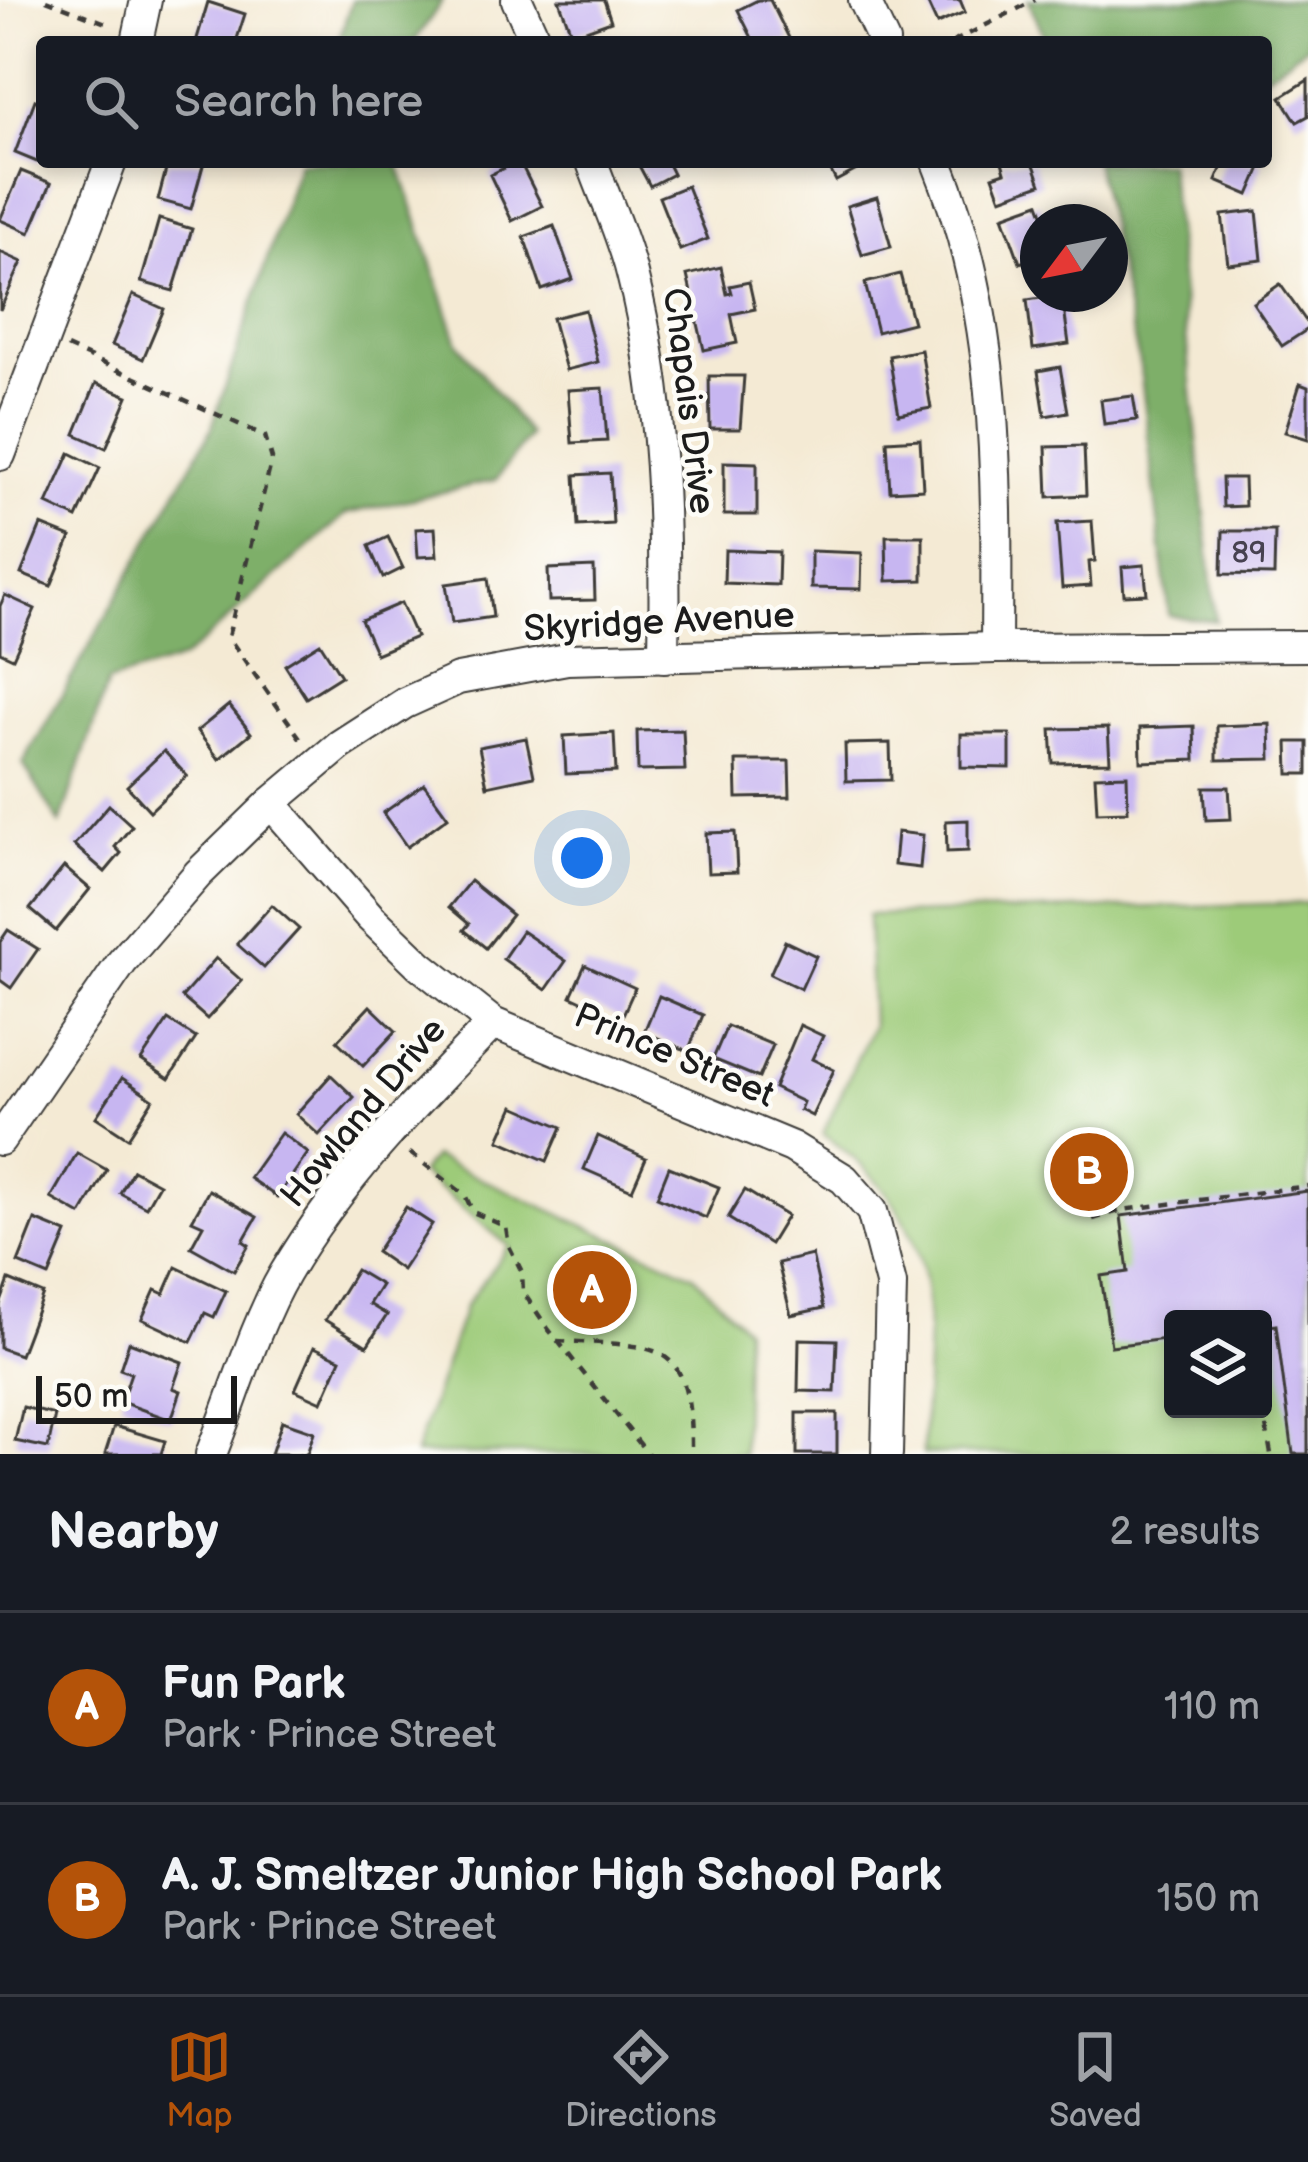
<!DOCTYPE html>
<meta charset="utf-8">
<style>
body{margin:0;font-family:"Balsamiq Sans",sans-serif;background:#20242c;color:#f1f3f6}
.controls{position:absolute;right:36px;bottom:36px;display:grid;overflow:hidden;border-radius:12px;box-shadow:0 6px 18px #0003}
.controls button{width:108px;height:108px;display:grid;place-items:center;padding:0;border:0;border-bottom:3px solid #363941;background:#171b24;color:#f1f3f6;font:60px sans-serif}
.compass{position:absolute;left:1020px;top:204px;width:108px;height:108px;border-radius:50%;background:#171b24;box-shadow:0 6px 18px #0003;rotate:238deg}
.scale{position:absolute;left:36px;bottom:30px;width:201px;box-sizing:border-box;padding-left:12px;border:6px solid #1c1c1c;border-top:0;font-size:33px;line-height:42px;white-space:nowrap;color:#1c1c1c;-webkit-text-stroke:9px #fdfcf7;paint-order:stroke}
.you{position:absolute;left:582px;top:858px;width:42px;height:42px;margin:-30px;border:9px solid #fff;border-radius:50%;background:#1a73e8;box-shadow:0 0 0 18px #1a73e833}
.badge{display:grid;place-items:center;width:78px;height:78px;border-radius:50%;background:#b45309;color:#fff;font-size:39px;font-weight:700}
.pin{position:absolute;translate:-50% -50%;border:6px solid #fff;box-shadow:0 3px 12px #0006}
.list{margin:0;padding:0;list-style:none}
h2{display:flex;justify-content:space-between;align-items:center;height:156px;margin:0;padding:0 48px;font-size:51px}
h2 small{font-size:39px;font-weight:400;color:#9ea1a6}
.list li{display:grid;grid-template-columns:78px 1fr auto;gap:36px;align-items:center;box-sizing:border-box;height:192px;padding:0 48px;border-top:3px solid #363941}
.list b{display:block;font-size:45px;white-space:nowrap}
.list p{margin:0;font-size:39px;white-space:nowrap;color:#9ea1a6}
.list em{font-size:39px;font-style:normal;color:#9ea1a6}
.icon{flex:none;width:66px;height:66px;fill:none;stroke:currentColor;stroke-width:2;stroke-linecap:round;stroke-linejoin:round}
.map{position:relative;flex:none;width:1308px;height:1454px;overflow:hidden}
.search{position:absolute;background:#171b24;box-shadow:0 6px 18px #0003;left:36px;right:36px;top:36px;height:132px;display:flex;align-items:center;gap:30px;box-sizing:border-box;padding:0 42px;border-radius:12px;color:#9ea1a6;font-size:45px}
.sheet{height:540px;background:#171b24}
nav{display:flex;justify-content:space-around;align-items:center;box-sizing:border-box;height:168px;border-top:3px solid #363941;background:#171b24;font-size:33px;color:#9ea1a6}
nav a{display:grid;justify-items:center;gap:6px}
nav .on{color:#b45309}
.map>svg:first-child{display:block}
.green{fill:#9dcb79;stroke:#5c744a;stroke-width:3;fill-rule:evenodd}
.forest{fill:#7eaf69;stroke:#4d6642;stroke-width:3}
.building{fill:#c7b6f1}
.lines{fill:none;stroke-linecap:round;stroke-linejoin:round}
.street-casing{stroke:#3c3b38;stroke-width:34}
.path{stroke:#3c3b38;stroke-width:4.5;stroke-dasharray:9 9;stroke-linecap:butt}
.street{stroke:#fff;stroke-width:30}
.labels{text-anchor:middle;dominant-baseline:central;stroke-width:9;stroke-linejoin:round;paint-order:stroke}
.number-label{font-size:30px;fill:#474251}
.street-label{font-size:36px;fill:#1c1c1c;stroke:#fdfcf7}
</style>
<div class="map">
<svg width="1308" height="1454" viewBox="0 0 1308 1454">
<rect width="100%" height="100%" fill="#fdfcf7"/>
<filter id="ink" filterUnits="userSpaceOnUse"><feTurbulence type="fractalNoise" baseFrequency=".00833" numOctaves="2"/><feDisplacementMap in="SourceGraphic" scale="24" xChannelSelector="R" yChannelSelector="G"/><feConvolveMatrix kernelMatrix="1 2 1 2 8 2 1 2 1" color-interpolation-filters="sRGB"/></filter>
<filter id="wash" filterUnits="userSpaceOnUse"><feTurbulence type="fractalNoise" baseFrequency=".004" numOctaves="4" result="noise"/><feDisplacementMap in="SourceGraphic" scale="48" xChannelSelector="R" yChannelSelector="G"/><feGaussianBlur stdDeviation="2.7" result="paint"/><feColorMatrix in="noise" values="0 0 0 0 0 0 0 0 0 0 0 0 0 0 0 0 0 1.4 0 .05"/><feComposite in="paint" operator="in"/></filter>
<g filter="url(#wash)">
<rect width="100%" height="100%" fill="#f4ead4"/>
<g class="green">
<path d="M 1308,903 L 1308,1454 L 923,1454 C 927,1312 953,1227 823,1134 L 872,1026 L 868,915 ZM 1173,1319 L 1263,1319 L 1263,1409 L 1173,1409 Z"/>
<path d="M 433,1157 L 693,1275 L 745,1328 L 743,1454 L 415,1454 L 465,1306 L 509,1246 L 420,1173 Z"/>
</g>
<g class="forest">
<path d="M 352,0 L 443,0 L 414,42 L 338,42 Z"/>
<path d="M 1028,0 L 1308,0 L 1308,45 L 1266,75 L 1266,42 L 1047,42 Z"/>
<path d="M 299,162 L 398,162 L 458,343 L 529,435 L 496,480 L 346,514 L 183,659 L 108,682 L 60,824 L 23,764 L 211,430 Z"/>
<path d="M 1095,162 L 1168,162 L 1216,621 L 1169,616 L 1140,366 Z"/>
</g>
<g id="blocks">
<g class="building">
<path d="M 559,0 L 604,0 L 611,21 L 572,35 Z"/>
<path d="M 758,0 L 770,0 L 791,42 L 754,42 L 738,10 Z"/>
<path d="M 926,0 L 960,0 L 965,12 L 937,24 Z"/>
<path d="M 208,2 L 245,14 L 236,42 L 196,42 Z"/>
<path d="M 1308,80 L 1308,116 L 1297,122 L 1281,97 Z"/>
<path d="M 35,100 L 42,103 L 42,159 L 37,162 L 15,153 Z"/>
<path d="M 168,162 L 204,162 L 191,209 L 158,200 Z"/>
<path d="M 516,162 L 520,162 L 542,206 L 512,221 L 490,175 Z"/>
<path d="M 637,162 L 667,162 L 673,174 L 650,186 Z"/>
<path d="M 826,162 L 862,162 L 864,166 L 836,181 Z"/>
<path d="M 1002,162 L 1033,162 L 1041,184 L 1001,198 L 993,176 L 1005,172 Z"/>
<path d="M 1224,162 L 1263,163 L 1249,195 L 1216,181 Z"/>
<path d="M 21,171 L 51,183 L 30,233 L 0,220 Z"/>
<path d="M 687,186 L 708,239 L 680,250 L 659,197 Z"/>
<path d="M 877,197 L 891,247 L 862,255 L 847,206 Z"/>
<path d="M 1039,203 L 1046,222 L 1038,222 L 1038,231 L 1034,233 L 1038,256 L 1020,263 L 1003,216 Z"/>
<path d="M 1257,211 L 1262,260 L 1228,264 L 1222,215 Z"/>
<path d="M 159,219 L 192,229 L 173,291 L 141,282 Z"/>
<path d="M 554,226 L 573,279 L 542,290 L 524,237 Z"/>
<path d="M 0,252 L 22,262 L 0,310 Z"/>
<path d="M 721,267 L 727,294 L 732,293 L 730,286 L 749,282 L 755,309 L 731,314 L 737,343 L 704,350 L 687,275 Z"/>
<path d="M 900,274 L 913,323 L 877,332 L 865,283 Z"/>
<path d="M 1280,284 L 1308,324 L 1308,329 L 1282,346 L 1253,303 Z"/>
<path d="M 133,295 L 164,309 L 143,359 L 112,345 Z"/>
<path d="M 1062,295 L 1069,344 L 1033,349 L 1027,300 Z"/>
<path d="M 585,310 L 598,362 L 566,370 L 552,318 Z"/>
<path d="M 921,350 L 931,408 L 899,414 L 889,356 Z"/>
<path d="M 1060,367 L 1068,412 L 1045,416 L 1038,371 Z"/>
<path d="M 709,376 L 744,376 L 740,429 L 710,429 Z"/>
<path d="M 96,383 L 128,396 L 106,448 L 75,434 Z"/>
<path d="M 1300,384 L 1308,387 L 1308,439 L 1285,432 Z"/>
<path d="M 603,388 L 607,441 L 572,443 L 568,390 Z"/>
<path d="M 1133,396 L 1137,420 L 1104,424 L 1101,400 Z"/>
<path d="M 920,439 L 923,489 L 890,491 L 887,441 Z"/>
<path d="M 1084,446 L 1086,495 L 1048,497 L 1046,447 Z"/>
<path d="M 70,453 L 100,468 L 77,518 L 47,504 Z"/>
<path d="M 724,462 L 757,463 L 757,515 L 724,515 Z"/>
<path d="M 610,473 L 613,524 L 578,526 L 575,475 Z"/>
<path d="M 1222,478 L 1244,478 L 1245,506 L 1223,507 Z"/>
<path d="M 1092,521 L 1095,561 L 1089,562 L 1091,586 L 1062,588 L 1057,523 Z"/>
<path d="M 41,525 L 71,537 L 51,586 L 21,574 Z"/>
<path d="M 435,528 L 437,556 L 418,557 L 416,529 Z"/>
<path d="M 1223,531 L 1275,531 L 1274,575 L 1222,574 Z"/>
<path d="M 886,536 L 923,536 L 923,580 L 887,581 Z"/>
<path d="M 388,537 L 403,568 L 383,578 L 369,546 Z"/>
<path d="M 725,550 L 779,552 L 778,585 L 724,583 Z"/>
<path d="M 811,551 L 862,553 L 861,589 L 811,588 Z"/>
<path d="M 1144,565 L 1147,594 L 1124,595 L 1122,567 Z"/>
<path d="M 594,567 L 595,600 L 549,601 L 548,569 Z"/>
<path d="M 488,578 L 493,617 L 452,623 L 446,584 Z"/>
<path d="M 5,595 L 35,609 L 13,658 L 0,652 L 0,606 Z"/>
<path d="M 401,603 L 416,637 L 376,654 L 361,620 Z"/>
<path d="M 320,643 L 341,676 L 306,698 L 285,665 Z"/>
<path d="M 229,705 L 251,733 L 219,759 L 197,731 Z"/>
<path d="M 1270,724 L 1271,759 L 1217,760 L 1217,726 Z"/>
<path d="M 1194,726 L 1195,760 L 1141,762 L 1140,728 Z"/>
<path d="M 1108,728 L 1110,762 L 1053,763 L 1051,729 Z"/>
<path d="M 683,730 L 685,770 L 638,771 L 637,731 Z"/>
<path d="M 614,733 L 616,772 L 566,774 L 564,736 Z"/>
<path d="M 961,734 L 1010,734 L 1010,768 L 961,767 Z"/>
<path d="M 526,738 L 534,776 L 487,786 L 479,747 Z"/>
<path d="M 1288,742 L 1308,742 L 1308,774 L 1289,774 Z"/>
<path d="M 890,743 L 891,780 L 846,781 L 845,744 Z"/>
<path d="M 164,751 L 187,776 L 150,811 L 127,786 Z"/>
<path d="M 736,761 L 789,761 L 790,797 L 737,798 Z"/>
<path d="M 1127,775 L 1128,811 L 1097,812 L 1095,776 Z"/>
<path d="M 424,784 L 448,817 L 407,847 L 383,813 Z"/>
<path d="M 1204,787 L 1229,787 L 1231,819 L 1206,820 Z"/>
<path d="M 109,805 L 132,826 L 115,847 L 121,853 L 105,872 L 74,845 Z"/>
<path d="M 968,820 L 968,851 L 947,852 L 946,821 Z"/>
<path d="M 735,832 L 737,872 L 708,873 L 706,833 Z"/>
<path d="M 897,832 L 923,835 L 920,868 L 894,865 Z"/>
<path d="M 64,867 L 90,889 L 56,931 L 30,909 Z"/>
<path d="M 470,881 L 512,915 L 486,948 L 464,930 L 469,924 L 449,907 Z"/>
<path d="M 272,905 L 299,929 L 264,968 L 237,944 Z"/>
<path d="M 8,930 L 38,949 L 11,988 L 0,980 L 0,942 Z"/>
<path d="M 522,931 L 566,961 L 546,990 L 503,959 Z"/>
<path d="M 785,941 L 816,956 L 801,989 L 770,974 Z"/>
<path d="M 216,958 L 242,981 L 207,1019 L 182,997 Z"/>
<path d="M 585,965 L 635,988 L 621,1019 L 571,996 Z"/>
<path d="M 659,996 L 703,1015 L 688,1051 L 644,1032 Z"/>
<path d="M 370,1006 L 396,1031 L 363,1066 L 337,1041 Z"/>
<path d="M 168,1020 L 196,1038 L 169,1079 L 141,1060 Z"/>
<path d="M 800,1025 L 823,1036 L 812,1059 L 834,1070 L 812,1116 L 800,1110 L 803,1102 L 774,1088 Z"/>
<path d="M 727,1026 L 773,1045 L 759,1078 L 713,1059 Z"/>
<path d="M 331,1075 L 354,1097 L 319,1135 L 296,1114 Z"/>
<path d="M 122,1078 L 153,1099 L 128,1138 L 96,1117 Z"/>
<path d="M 514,1106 L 562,1127 L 547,1161 L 499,1140 Z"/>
<path d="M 281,1133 L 308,1153 L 277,1197 L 249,1178 Z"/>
<path d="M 598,1136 L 646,1158 L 632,1190 L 584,1169 Z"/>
<path d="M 77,1153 L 107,1170 L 81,1215 L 51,1198 Z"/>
<path d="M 669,1167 L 719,1187 L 706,1218 L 657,1197 Z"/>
<path d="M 133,1170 L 159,1184 L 146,1207 L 120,1193 Z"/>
<path d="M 209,1190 L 257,1217 L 243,1241 L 249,1245 L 234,1271 L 191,1247 L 203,1225 L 192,1220 Z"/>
<path d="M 745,1190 L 787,1216 L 770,1244 L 728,1218 Z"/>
<path d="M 1308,1191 L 1308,1454 L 1293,1454 L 1276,1325 L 1263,1327 L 1263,1319 L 1173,1319 L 1173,1338 L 1111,1346 L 1101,1276 L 1128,1272 L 1121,1216 Z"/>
<path d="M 406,1207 L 432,1224 L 402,1270 L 376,1252 Z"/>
<path d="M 35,1220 L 67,1233 L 49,1276 L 18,1263 Z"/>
<path d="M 812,1255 L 824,1308 L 791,1315 L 778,1263 Z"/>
<path d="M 176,1267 L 226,1291 L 214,1317 L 205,1313 L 191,1342 L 142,1319 L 155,1290 L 164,1294 Z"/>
<path d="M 356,1270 L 381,1285 L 369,1304 L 387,1315 L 367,1346 L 325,1320 Z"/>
<path d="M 9,1280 L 43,1294 L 20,1355 L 0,1348 L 0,1305 Z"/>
<path d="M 799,1339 L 837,1340 L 835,1392 L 798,1391 Z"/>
<path d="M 129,1342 L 182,1362 L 173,1388 L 181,1391 L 171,1420 L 121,1402 L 131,1373 L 120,1369 Z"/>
<path d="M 314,1347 L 341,1359 L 322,1402 L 295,1390 Z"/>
<path d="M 23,1407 L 55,1415 L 48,1448 L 15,1441 Z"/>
<rect x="797" y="1413" width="40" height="41"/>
<path d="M 282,1421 L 314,1432 L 307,1454 L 271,1454 Z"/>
<path d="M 114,1426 L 165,1441 L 161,1454 L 105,1454 Z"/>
</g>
</g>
</g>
<g filter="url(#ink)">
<use href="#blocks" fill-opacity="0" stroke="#3c3b38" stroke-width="3"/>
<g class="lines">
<g class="street-casing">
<g id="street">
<path d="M 517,0 L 536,42"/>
<path d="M 864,0 L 884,42"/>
<path d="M 137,42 L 146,0"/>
<path d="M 592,162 C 605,199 623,236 632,274 C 664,398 666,530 664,657"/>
<path d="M 937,162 C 1001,318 997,483 996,648"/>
<path d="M 0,455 L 111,162"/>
<path d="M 271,803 L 370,917 L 420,965 L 493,1023 L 792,1147 L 844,1179 L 872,1211 L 891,1284 L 887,1454"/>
<path d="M 0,1140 L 122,962 L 198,874 L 271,803 L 340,745 L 405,703 L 458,679 L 567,659 L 996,648 L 1308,646"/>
<path d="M 211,1454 C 233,1399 256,1322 285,1273 C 341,1178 417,1101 493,1023"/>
</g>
</g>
<g class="path">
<path d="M 46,0 L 111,25"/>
<path d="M 953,42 L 1035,0"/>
<path d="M 67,347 L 265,436 L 272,459 L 228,637 L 303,742"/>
<path d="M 410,1153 L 465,1195 L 473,1212 L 506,1227 L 509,1246 L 522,1272 L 523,1292 L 549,1330 L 648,1454"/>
<path d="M 1093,1219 L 1122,1210 L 1308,1186"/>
<path d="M 557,1341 C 660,1346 692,1337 691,1454"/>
<path d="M 1263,1409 L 1271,1454"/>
</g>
<use href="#street" class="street"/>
</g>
</g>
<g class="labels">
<g class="number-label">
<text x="1249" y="553">89</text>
</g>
<g class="street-label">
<text transform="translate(688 401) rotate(83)">Chapais Drive</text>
<text transform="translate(659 623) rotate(-3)">Skyridge Avenue</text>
<text transform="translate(674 1056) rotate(23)">Prince Street</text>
<text transform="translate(364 1113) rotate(-50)">Howland Drive</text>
</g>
</g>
</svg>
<div class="controls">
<button><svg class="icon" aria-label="layers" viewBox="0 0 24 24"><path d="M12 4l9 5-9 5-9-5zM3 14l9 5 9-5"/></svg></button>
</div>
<svg class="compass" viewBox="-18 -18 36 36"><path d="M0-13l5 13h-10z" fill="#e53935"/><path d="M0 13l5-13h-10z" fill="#9ea1a6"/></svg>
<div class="scale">50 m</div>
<div class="you"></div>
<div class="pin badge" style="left:592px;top:1290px">A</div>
<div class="pin badge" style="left:1089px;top:1172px">B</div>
<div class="search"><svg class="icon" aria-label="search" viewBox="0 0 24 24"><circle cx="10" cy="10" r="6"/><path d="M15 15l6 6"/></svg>Search here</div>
</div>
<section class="sheet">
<h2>Nearby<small>2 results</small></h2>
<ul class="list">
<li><span class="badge">A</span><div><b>Fun Park</b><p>Park · Prince Street</p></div><em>110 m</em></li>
<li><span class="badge">B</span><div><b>A. J. Smeltzer Junior High School Park</b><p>Park · Prince Street</p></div><em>150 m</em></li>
</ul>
</section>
<nav>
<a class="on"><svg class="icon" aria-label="map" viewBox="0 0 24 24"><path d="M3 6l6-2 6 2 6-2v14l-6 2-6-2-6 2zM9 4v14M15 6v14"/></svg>Map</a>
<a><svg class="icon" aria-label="directions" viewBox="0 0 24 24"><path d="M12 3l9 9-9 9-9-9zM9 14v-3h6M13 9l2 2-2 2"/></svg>Directions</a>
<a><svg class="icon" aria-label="saved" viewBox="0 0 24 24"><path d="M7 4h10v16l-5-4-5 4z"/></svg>Saved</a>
</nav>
